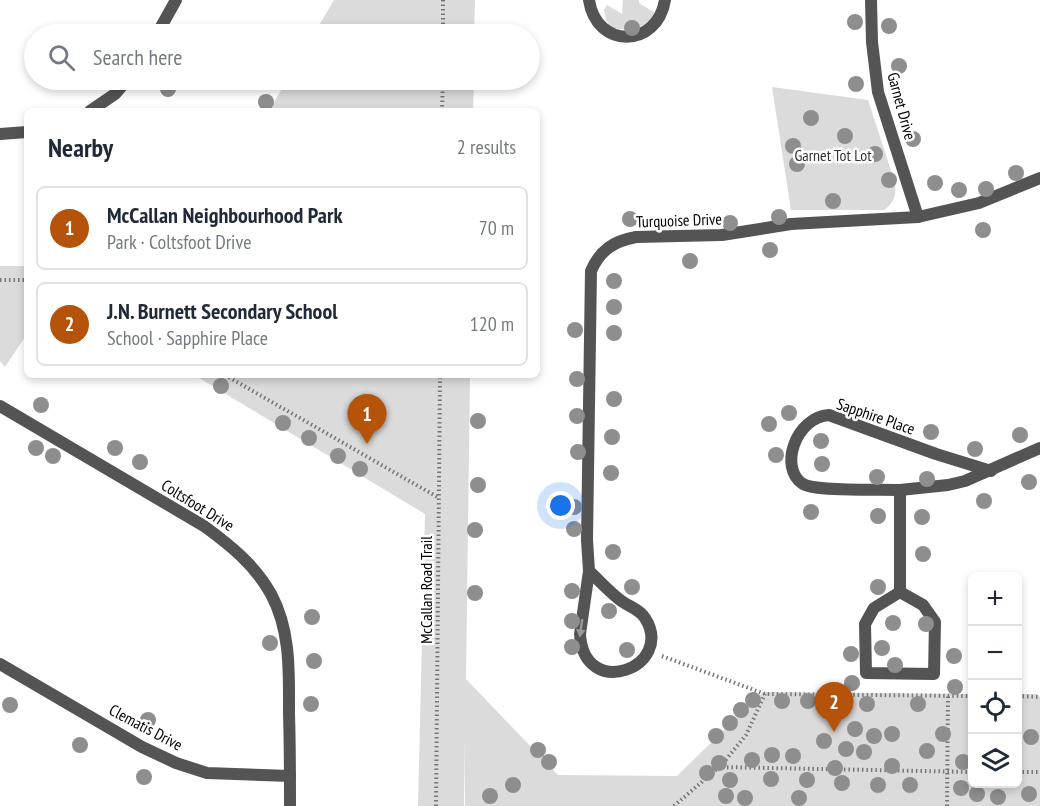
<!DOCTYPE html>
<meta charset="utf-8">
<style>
body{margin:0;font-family:"PT Sans Narrow",sans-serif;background:#f2f2f3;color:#1f2937}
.controls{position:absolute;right:18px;bottom:18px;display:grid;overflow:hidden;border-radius:9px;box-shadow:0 3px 9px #0003}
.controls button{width:54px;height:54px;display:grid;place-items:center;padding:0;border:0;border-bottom:2px solid #e0e1e3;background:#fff;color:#1f2937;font:30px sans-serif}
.you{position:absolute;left:561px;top:506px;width:21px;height:21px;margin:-15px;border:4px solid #fff;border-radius:50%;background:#1a73e8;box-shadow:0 0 0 9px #1a73e833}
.badge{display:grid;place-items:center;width:39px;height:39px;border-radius:50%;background:#b45309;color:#fff;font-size:20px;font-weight:700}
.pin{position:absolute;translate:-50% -50px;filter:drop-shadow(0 2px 3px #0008)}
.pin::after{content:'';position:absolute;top:32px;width:21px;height:18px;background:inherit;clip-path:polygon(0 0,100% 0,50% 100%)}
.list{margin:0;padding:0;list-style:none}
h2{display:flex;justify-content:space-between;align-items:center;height:78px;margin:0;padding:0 24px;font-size:26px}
h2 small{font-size:20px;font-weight:400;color:#747a83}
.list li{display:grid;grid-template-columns:39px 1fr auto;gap:18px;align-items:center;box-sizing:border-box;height:84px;margin:0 12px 12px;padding:0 12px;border:2px solid #e0e1e3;border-radius:9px}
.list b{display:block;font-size:22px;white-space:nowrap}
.list p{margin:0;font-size:20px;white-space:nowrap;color:#747a83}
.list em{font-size:20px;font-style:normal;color:#747a83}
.icon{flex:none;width:33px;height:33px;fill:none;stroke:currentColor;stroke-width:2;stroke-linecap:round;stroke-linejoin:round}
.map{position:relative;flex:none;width:1040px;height:806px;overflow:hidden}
.search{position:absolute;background:#fff;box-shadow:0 3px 9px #0003;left:24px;top:24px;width:516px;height:66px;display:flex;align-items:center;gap:15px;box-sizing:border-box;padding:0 21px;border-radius:33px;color:#747a83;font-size:22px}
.panel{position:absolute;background:#fff;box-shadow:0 3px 9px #0003;left:24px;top:108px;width:516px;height:270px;border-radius:9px}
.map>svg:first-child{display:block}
.green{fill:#dbdbdb}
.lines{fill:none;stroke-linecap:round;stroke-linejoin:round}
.path{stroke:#767676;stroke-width:4;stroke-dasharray:1.5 3;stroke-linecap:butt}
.street{stroke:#545454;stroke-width:12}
.tree{fill:#8e8e8e}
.oneway{fill:#989898}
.labels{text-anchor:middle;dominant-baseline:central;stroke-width:5;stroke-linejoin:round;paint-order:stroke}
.street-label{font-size:16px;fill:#000;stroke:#fff}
.park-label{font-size:16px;fill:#323232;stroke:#fff}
</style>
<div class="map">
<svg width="1040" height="806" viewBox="0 0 1040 806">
<rect width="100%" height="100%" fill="#fff"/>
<g class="green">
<path d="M 334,0 L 475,0 L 474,34 L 314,34 Z"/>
<path d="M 623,0 L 639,0 L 639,3 L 657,14 C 645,29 629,32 611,27 L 606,20 L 604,10 L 607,5 L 622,14 Z"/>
<path d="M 287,80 L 474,80 L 473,111 L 269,111 Z"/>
<path d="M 772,87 L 868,100 L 895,183 C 896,195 895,202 884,210 L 791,210 Z"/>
<path d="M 0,266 L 27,266 L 27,334 L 5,367 L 0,361 Z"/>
<path d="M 194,375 L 470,375 L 466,679 L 558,775 L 677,776 L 763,692 L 972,694 L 972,784 L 1018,784 L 1018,694 L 1037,694 L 1040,697 L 1040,806 L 465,806 L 465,740 L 464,806 L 418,806 L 425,514 Z"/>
</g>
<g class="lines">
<g class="path">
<path d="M 443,0 L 443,34"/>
<path d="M 442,111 L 443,80"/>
<path d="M 0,280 L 27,280"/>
<path d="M 225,375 L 439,498"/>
<path d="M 662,656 L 765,694 L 972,696"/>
<path d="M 1018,696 L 1040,697"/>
<path d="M 720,767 L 746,735 L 765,694"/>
<path d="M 1018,772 L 1040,772"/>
<path d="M 436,806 L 440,375"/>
<path d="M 674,806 L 719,767 L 972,772"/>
<path d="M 947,806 L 948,695"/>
</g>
<g class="street">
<path d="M 589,0 C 596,49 657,49 665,0"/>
<path d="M 871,0 L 872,42 L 878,92 L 918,217"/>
<path d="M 157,34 L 176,0"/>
<path d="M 90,111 L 115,94 L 127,80"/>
<path d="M 0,134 L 27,132"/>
<path d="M 0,406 L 204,526 C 230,545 255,565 271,594 C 291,631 289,673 289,714 C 290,745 290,775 290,806"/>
<path d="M 900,490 C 880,489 817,492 803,484 C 778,468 796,417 829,415 L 936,454 L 991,471"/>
<path d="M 589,571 C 600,581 611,594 623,602 C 632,608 639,609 645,618 C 676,667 584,702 580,634 L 589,571 L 587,540 L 591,271 C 600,250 614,241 636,237 L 722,235 L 791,224 L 918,217 L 979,203 L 1040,178"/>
<path d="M 900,592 L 923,605 L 935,622 L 934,674 L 866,673 L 865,624 L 874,608 Z"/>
<path d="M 900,592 L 900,490 L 948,485 L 965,481 L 1040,448"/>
<path d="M 0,664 L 142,747 L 176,763 L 207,773 L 290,776"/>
</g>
</g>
<g class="tree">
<circle cx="855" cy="22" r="8"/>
<circle cx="889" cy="26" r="8"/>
<circle cx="632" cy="28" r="8"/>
<circle cx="899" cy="66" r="8"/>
<circle cx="856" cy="84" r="8"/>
<circle cx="168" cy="89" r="8"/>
<circle cx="266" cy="102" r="8"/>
<circle cx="811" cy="118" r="8"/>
<circle cx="845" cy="136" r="8"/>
<circle cx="913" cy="139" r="8"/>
<circle cx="793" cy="146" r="8"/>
<circle cx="875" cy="154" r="8"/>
<circle cx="797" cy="164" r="8"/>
<circle cx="1016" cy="173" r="8"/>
<circle cx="889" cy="180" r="8"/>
<circle cx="935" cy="183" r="8"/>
<circle cx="986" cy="189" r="8"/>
<circle cx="959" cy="190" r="8"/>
<circle cx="833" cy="201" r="8"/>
<circle cx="779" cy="217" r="8"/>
<circle cx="630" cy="219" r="8"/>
<circle cx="730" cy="223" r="8"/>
<circle cx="983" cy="230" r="8"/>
<circle cx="770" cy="250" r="8"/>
<circle cx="690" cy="261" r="8"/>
<circle cx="614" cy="281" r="8"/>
<circle cx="614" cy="307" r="8"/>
<circle cx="575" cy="330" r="8"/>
<circle cx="614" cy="333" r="8"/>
<circle cx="577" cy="379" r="8"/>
<circle cx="221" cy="386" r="8"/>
<circle cx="614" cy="399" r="8"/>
<circle cx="41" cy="405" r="8"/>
<circle cx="789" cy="413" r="8"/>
<circle cx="577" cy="416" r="8"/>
<circle cx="478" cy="421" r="8"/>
<circle cx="283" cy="423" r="8"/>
<circle cx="769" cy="424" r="8"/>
<circle cx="931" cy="432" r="8"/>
<circle cx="1020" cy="435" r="8"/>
<circle cx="612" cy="437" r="8"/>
<circle cx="309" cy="438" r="8"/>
<circle cx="821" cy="441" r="8"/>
<circle cx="36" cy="448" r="8"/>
<circle cx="115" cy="448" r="8"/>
<circle cx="975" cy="449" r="8"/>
<circle cx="578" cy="452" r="8"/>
<circle cx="776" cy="455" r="8"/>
<circle cx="53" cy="456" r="8"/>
<circle cx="338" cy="456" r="8"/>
<circle cx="140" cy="462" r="8"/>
<circle cx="822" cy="464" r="8"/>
<circle cx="360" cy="469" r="8"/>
<circle cx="611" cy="473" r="8"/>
<circle cx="877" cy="477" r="8"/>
<circle cx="927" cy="479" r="8"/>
<circle cx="1029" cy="482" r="8"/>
<circle cx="478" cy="485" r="8"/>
<circle cx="984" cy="501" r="8"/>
<circle cx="574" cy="507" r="8"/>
<circle cx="811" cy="512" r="8"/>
<circle cx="878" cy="516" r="8"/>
<circle cx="922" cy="517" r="8"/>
<circle cx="574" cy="529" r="8"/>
<circle cx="475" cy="530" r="8"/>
<circle cx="613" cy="552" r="8"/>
<circle cx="923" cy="554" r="8"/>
<circle cx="632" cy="587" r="8"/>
<circle cx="878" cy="587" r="8"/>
<circle cx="572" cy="591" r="8"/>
<circle cx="475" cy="593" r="8"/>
<circle cx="609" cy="611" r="8"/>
<circle cx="312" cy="617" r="8"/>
<circle cx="572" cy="621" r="8"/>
<circle cx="893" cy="623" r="8"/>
<circle cx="926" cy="624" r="8"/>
<circle cx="270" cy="643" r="8"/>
<circle cx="572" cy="647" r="8"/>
<circle cx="882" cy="648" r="8"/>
<circle cx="627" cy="650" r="8"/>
<circle cx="851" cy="654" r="8"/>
<circle cx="954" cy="656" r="8"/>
<circle cx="314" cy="661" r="8"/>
<circle cx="895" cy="665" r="8"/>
<circle cx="852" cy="683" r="8"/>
<circle cx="955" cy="687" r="8"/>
<circle cx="753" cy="700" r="8"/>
<circle cx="782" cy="701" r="8"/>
<circle cx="808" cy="701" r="8"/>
<circle cx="837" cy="702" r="8"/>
<circle cx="311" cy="704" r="8"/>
<circle cx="867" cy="704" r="8"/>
<circle cx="918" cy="704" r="8"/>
<circle cx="10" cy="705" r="8"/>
<circle cx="741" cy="710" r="8"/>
<circle cx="148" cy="720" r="8"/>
<circle cx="730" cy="723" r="8"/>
<circle cx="855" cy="729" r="8"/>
<circle cx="892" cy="734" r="8"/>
<circle cx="943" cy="734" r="8"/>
<circle cx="716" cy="736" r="8"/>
<circle cx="874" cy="736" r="8"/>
<circle cx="1031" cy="737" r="8"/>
<circle cx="824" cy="741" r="8"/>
<circle cx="80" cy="745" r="8"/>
<circle cx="846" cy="749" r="8"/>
<circle cx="538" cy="750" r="8"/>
<circle cx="927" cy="751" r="8"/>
<circle cx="864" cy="752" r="8"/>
<circle cx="772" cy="755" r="8"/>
<circle cx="793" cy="756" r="8"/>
<circle cx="752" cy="760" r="8"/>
<circle cx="549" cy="762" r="8"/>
<circle cx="963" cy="762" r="8"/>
<circle cx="719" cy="763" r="8"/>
<circle cx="892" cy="766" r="8"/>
<circle cx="835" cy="768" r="8"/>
<circle cx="707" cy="773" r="8"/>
<circle cx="144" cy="777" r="8"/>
<circle cx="771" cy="779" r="8"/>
<circle cx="730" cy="780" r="8"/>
<circle cx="807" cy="780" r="8"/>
<circle cx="842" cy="783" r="8"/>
<circle cx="513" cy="785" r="8"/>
<circle cx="878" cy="785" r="8"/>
<circle cx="910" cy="785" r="8"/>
<circle cx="961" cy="788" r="8"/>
<circle cx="977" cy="794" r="8"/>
<circle cx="1029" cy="794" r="8"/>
<circle cx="490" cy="796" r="8"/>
<circle cx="726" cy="796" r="8"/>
<circle cx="998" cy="797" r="8"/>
<circle cx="745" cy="798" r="8"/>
<circle cx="799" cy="798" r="8"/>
</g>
<defs><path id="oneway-solid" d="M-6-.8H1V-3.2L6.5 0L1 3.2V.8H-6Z" transform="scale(1.5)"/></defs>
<use class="oneway" href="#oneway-solid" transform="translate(581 628) rotate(98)"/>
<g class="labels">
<g class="street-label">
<text transform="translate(902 106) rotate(75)">Garnet Drive</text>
<text transform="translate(679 220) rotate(-2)">Turquoise Drive</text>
<text transform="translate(876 416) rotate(19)">Sapphire Place</text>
<text transform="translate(198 505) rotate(32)">Coltsfoot Drive</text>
<text transform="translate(426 590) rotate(-90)">McCallan Road Trail</text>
<text transform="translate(146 727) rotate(28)">Clematis Drive</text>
</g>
<g class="park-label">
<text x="833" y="155">Garnet Tot Lot</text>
</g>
</g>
</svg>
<div class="controls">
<button>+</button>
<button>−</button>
<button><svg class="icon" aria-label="locate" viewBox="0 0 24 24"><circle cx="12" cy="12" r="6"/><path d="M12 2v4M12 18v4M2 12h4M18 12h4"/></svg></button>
<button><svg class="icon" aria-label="layers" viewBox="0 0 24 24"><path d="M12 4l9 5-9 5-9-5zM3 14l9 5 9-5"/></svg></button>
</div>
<div class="you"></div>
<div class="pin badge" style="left:367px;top:444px">1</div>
<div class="pin badge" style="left:834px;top:732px">2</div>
<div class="search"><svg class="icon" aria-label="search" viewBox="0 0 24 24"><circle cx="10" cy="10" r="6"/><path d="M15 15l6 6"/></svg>Search here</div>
<section class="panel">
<h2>Nearby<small>2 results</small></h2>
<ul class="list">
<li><span class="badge">1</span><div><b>McCallan Neighbourhood Park</b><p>Park · Coltsfoot Drive</p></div><em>70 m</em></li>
<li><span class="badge">2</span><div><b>J.N. Burnett Secondary School</b><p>School · Sapphire Place</p></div><em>120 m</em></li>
</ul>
</section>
</div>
